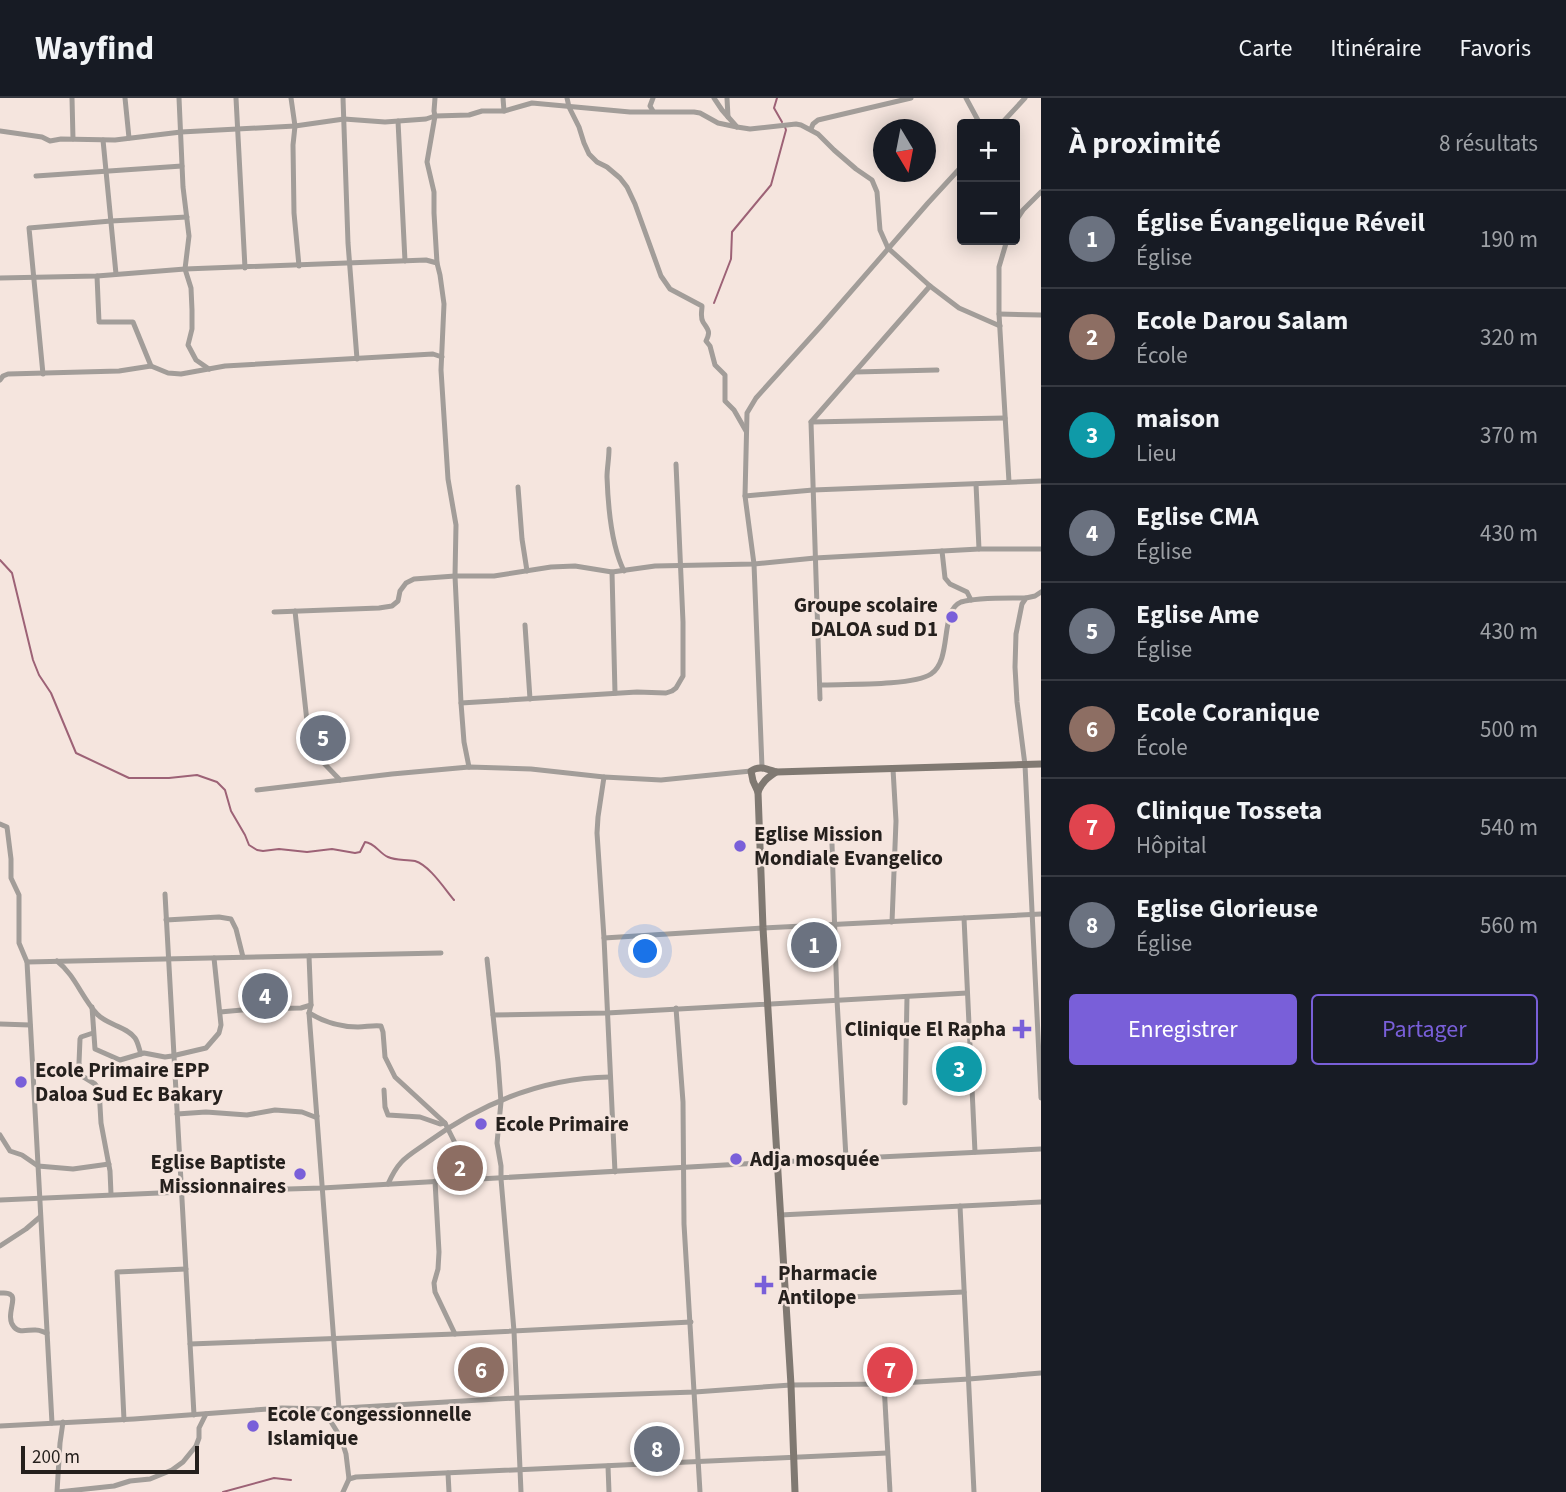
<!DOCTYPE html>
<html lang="fr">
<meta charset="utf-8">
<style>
body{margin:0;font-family:"Source Sans 3",sans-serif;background:#242831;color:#f1f3f6}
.controls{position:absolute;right:21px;top:21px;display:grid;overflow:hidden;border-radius:7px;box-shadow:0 4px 18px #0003}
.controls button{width:63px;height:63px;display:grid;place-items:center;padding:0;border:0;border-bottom:2px solid #363941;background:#171b24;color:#f1f3f6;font:35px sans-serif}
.compass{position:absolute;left:873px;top:21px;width:63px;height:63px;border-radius:50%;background:#171b24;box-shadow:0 4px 18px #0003;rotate:170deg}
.scale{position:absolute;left:21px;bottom:18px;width:178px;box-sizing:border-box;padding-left:7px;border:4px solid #25201d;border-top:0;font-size:19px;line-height:24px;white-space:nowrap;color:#25201d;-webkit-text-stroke:5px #f5e5de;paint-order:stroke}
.you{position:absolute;left:646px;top:854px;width:24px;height:24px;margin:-18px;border:5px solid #fff;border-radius:50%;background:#1a73e8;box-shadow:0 0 0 10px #1a73e833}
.badge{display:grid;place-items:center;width:46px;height:46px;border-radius:50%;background:#795fd9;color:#fff;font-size:23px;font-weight:700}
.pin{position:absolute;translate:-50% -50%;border:4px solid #fff;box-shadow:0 2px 7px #0006}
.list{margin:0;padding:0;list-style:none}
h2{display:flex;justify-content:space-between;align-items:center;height:91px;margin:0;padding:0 28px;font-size:30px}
h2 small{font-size:23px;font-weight:400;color:#9ea1a6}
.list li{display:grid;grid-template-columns:46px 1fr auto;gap:21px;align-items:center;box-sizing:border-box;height:98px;padding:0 28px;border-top:2px solid #363941}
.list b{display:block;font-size:26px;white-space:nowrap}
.list p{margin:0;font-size:23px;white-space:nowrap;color:#9ea1a6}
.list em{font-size:23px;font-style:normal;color:#9ea1a6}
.actions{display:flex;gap:14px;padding:21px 28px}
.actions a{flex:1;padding:16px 0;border:2px solid #795fd9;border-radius:7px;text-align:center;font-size:24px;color:#795fd9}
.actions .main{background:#795fd9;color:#fff}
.map{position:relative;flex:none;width:1041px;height:1394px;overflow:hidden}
header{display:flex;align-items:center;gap:42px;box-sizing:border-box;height:98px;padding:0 35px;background:#171b24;border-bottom:2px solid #363941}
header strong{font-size:33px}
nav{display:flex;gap:38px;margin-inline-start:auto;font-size:24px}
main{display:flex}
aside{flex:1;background:#171b24}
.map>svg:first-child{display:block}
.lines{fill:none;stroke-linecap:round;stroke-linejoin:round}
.stream{stroke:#9d6276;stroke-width:2}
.street{stroke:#a29d99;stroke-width:5}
.secondary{stroke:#807972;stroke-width:7}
.poi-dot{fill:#795fd9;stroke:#f5e5de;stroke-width:2.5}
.labels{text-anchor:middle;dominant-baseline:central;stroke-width:5;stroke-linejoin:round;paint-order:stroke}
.poi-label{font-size:21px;font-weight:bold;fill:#25201d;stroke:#f5e5de;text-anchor:start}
</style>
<header>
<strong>Wayfind</strong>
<nav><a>Carte</a><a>Itinéraire</a><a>Favoris</a></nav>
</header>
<main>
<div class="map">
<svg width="1041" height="1394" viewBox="0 0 1041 1394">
<rect width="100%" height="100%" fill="#f5e5de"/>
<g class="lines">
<g class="stream">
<path d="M 777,0 L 774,10 L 782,24"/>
<path d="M 714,205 L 731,161 L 732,134 L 771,87 L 786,32 L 785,29"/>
<path d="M 0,462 L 12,475 L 33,562 L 39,577 L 51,595 L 76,655 L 129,680 L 169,680 L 197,677 L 217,684 L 225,692 L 231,713 L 245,737 L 249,747 L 257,752 L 263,753 L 279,751 L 307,754 L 332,751 L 355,755 L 360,754 L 365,744 C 375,745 379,755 388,759 C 396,763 406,761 415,763 C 429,767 444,790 454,802"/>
<path d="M 223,1394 L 274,1380 L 291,1382"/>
</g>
<g class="street">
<path d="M 72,0 L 73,41"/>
<path d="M 125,0 L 129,40"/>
<path d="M 179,0 L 183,89 L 189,138 L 185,171 L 191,190 L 192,212 L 192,231 L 188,247 L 196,262 L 209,271"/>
<path d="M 236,0 L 245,170"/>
<path d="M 291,0 L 295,28 L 293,47 L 294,115 L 299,168"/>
<path d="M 343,0 L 348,145 L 357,261"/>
<path d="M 435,0 L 434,13 L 435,18 L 427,64 L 434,94 L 434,115 L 437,165 L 440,177 L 444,206 L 441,272 L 448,381 L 456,427 L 455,478 L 461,605 L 464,644 L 469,669"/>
<path d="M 503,0 L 504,13"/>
<path d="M 567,0 L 569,9 L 579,29 L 584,45 L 589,56 L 597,64 L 607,69 L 620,80 L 627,89 L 635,106 L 661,178 L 670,191 L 702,208 C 702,213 700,219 703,224 C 708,232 711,233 706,243 L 710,248 L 715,267 L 725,277 L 725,303 L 734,312 L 746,333"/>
<path d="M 714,0 L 722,12 L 737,29"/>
<path d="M 727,0 L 728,19"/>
<path d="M 966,0 L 980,26"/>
<path d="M 653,13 L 650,8 L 653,0"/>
<path d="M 398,23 L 405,163"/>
<path d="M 1001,26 L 1025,0"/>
<path d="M 811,31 L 813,26 L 818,22 L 911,0"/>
<path d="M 0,33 L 42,39 L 50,43 L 61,41 L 115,42 L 181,34 L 295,28 L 344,21 L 385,24 L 426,21 L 435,18 L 469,17 L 482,13 L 504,13 L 532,5 L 630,14 L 694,14 L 700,15 L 718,25 L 737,29 L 750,31 L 796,26 L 801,27 L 818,36 L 834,52 L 856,71 L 872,82 L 877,94 L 880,132 L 888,150 L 930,188 L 959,210 L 1000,228"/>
<path d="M 103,42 L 116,176"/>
<path d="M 36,78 L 182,68"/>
<path d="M 1015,124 L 1023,112 L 1041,94"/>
<path d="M 1007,142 L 999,169 L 999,216 L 1009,384"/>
<path d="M 97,178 L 99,224 L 133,224 L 151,268"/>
<path d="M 0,180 L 97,178 L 185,171 L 426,162 L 437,165"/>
<path d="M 999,216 L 1041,217"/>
<path d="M 855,274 L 937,272"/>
<path d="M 43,276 L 29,130 L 111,123 L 187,119"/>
<path d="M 0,282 L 3,278 L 8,276 L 119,273 L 151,268 L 168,275 L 181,276 L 225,268 L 433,256 L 442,259"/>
<path d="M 811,324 L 1005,320"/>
<path d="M 609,351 C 609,361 607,370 607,379 C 608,408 611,447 624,473"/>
<path d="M 976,386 L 979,451"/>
<path d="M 518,389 L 522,441 L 527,473"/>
<path d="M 745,398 L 813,392 L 1041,383"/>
<path d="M 942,453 L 945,480 L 950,486 L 967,494 L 971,502"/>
<path d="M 612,474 L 615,595"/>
<path d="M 1041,494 L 1035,498 L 1026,500 L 1022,506 L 1016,536 L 1015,569 L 1017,604 L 1025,667 L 1041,1000"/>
<path d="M 295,513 L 308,633 L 316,657 L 340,682"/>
<path d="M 274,514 L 379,510 L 392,508 L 398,503 L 400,493 L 406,485 L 414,481 L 455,478 L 494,478 L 551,469 L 575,468 L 612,474 L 655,468 L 754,466 L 815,460 L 979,451 L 1041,451"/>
<path d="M 525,527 L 530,601"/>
<path d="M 820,587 C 845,586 913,588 931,576 C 953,561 939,513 961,504 C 977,499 1009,500 1026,500"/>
<path d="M 820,601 L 811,324 L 930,188"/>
<path d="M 461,605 L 637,594 L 666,595 L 672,593 L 676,590 L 683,578 L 683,524 L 676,366"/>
<path d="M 762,669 L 754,466 L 745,398 L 747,315 L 756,300 L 821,228 L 928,105 L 962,68"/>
<path d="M 257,692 L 392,676 L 469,669 L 531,671 L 604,679"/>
<path d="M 0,726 L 7,729 L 11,761 L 11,780 L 19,797 L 19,845 L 27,864 L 52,1325"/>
<path d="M 832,746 L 837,902 L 846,1060"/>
<path d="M 165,796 L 194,1317"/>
<path d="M 964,820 L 975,1054"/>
<path d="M 166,822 L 219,819 L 231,821 L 236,831 L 243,859"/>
<path d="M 892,824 L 896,723 L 893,671"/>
<path d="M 604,840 L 763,830 L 1041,816"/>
<path d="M 309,858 L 311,907 L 309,915 L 339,1311"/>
<path d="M 487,861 L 498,964 L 501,1004 L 497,1045 L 501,1068 L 501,1081 L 514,1233 L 521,1394"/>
<path d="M 57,863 C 75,877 82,900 97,916 C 107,927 126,928 135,940 C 138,944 139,951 141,956"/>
<path d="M 27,864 L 441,855"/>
<path d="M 92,909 L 95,951 L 120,962 L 144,955 L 165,959 L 172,958 L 206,950 L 219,935 L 221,927 L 214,860"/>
<path d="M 676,910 L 683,1004 L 684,1126 L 700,1394"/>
<path d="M 220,914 L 253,911 L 301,910 L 311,907"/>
<path d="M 309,915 C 324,924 340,929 358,929 C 366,929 373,927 381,928 L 383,934 L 385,959 L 395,979 L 445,1025 L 458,1051 L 466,1063 L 474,1082"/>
<path d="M 493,917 L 607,915 L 967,895"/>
<path d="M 0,926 L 30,927"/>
<path d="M 93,935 L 81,939 L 80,941 L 79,965 L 82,978 L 95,986 L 99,991 L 101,1025 L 110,1073 L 111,1096"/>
<path d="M 384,992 L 385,1009 L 388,1017 L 420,1019 L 440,1026 L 445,1025"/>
<path d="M 905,1005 L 907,899"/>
<path d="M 177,1016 L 206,1014 L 247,1017 L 275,1012 L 302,1014 L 315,1019 L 317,1018"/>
<path d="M 0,1037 L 10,1053 L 22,1057 L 38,1068 L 73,1071 L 109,1066"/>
<path d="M 615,1074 L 604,840 L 597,735 L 598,719 L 604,679 L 661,682 L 751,673"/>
<path d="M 435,1083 L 439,1154 L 438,1171 L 434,1185 L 435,1194 L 455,1236"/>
<path d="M 388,1086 C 399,1061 407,1059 428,1044 C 482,1005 544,980 610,979"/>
<path d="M 0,1102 L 182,1094 L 322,1090 L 777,1064 L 1041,1051"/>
<path d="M 960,1108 L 974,1394"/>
<path d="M 780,1117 L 1041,1104"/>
<path d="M 0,1148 L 26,1131 L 40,1119"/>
<path d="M 0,1195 C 4,1195 8,1194 11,1197 C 17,1201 5,1219 14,1229 C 20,1236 29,1231 36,1232 C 40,1232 43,1234 47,1235"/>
<path d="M 848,1199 L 964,1194"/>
<path d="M 190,1246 L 455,1236 L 691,1224"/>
<path d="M 884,1286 L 890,1394"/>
<path d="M 327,1311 L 328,1319 L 341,1340 L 346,1356 L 349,1381 L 343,1394"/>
<path d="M 124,1322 L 117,1174 L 186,1171"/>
<path d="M 0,1328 L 134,1321 L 282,1310 L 327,1311 L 516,1300 L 695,1294 L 791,1287 L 884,1286 L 969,1281 L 1041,1275"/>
<path d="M 608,1368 L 609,1394"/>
<path d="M 448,1375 L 449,1394"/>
<path d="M 349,1381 L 356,1379 L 887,1355"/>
<path d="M 57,1394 L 60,1345 L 63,1324"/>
<path d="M 58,1394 L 114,1388 L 130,1383 L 150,1381 L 172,1372 L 183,1364 L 196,1348 L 199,1340 L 199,1330 L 206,1316"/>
</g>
<g class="secondary">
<path d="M 758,694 C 762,684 767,680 776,674"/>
<path d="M 795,1394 L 791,1287 L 763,830 L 758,694 L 753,683 L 751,673 C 759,667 767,671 776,674 L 1041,666"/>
</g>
</g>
<g class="poi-dot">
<circle cx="952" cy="519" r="7"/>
<circle cx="740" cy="748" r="7"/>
<path d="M1018.5 920.5h7v7h7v7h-7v7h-7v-7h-7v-7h7z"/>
<circle cx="21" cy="984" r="7"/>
<circle cx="481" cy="1026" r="7"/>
<circle cx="736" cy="1061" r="7"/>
<circle cx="300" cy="1076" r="7"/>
<path d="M760.5 1176.5h7v7h7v7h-7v7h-7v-7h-7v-7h7z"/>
<circle cx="253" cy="1328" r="7"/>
</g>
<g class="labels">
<g class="poi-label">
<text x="938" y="507" text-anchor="end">Groupe scolaire<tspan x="938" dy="24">DALOA sud D1</tspan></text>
<text x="754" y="736">Eglise Mission<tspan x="754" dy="24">Mondiale Evangelico</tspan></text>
<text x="1006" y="931" text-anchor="end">Clinique El Rapha</text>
<text x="35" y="972">Ecole Primaire EPP<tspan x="35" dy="24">Daloa Sud Ec Bakary</tspan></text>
<text x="495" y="1026">Ecole Primaire</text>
<text x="750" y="1061">Adja mosquée</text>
<text x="286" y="1064" text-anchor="end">Eglise Baptiste<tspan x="286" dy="24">Missionnaires</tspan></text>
<text x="778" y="1175">Pharmacie<tspan x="778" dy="24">Antilope</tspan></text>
<text x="267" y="1316">Ecole Congessionnelle<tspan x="267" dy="24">Islamique</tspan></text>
</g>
</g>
</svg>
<div class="controls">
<button>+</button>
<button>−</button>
</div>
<svg class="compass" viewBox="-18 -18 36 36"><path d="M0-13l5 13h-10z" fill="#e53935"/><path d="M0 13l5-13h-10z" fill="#9ea1a6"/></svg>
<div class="scale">200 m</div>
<div class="you"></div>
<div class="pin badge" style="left:814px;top:847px;background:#6b7280">1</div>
<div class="pin badge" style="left:460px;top:1070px;background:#8d6e63">2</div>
<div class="pin badge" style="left:959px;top:971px;background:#0f9aa8">3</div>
<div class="pin badge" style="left:265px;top:898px;background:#6b7280">4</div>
<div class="pin badge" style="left:323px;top:640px;background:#6b7280">5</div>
<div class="pin badge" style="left:481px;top:1272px;background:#8d6e63">6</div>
<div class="pin badge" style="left:890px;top:1272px;background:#e0444e">7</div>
<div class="pin badge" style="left:657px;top:1351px;background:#6b7280">8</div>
</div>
<aside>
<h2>À proximité<small>8 résultats</small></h2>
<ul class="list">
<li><span class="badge" style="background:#6b7280">1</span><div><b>Église Évangelique Réveil</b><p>Église</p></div><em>190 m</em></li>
<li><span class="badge" style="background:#8d6e63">2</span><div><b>Ecole Darou Salam</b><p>École</p></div><em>320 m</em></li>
<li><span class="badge" style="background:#0f9aa8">3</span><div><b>maison</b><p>Lieu</p></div><em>370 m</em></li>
<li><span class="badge" style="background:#6b7280">4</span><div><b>Eglise CMA</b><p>Église</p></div><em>430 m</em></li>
<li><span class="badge" style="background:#6b7280">5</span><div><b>Eglise Ame</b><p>Église</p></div><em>430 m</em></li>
<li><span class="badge" style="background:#8d6e63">6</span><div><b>Ecole Coranique</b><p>École</p></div><em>500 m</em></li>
<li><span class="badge" style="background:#e0444e">7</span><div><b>Clinique Tosseta</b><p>Hôpital</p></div><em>540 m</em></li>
<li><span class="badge" style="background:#6b7280">8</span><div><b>Eglise Glorieuse</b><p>Église</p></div><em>560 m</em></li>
</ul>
<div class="actions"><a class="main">Enregistrer</a><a>Partager</a></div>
</aside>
</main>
